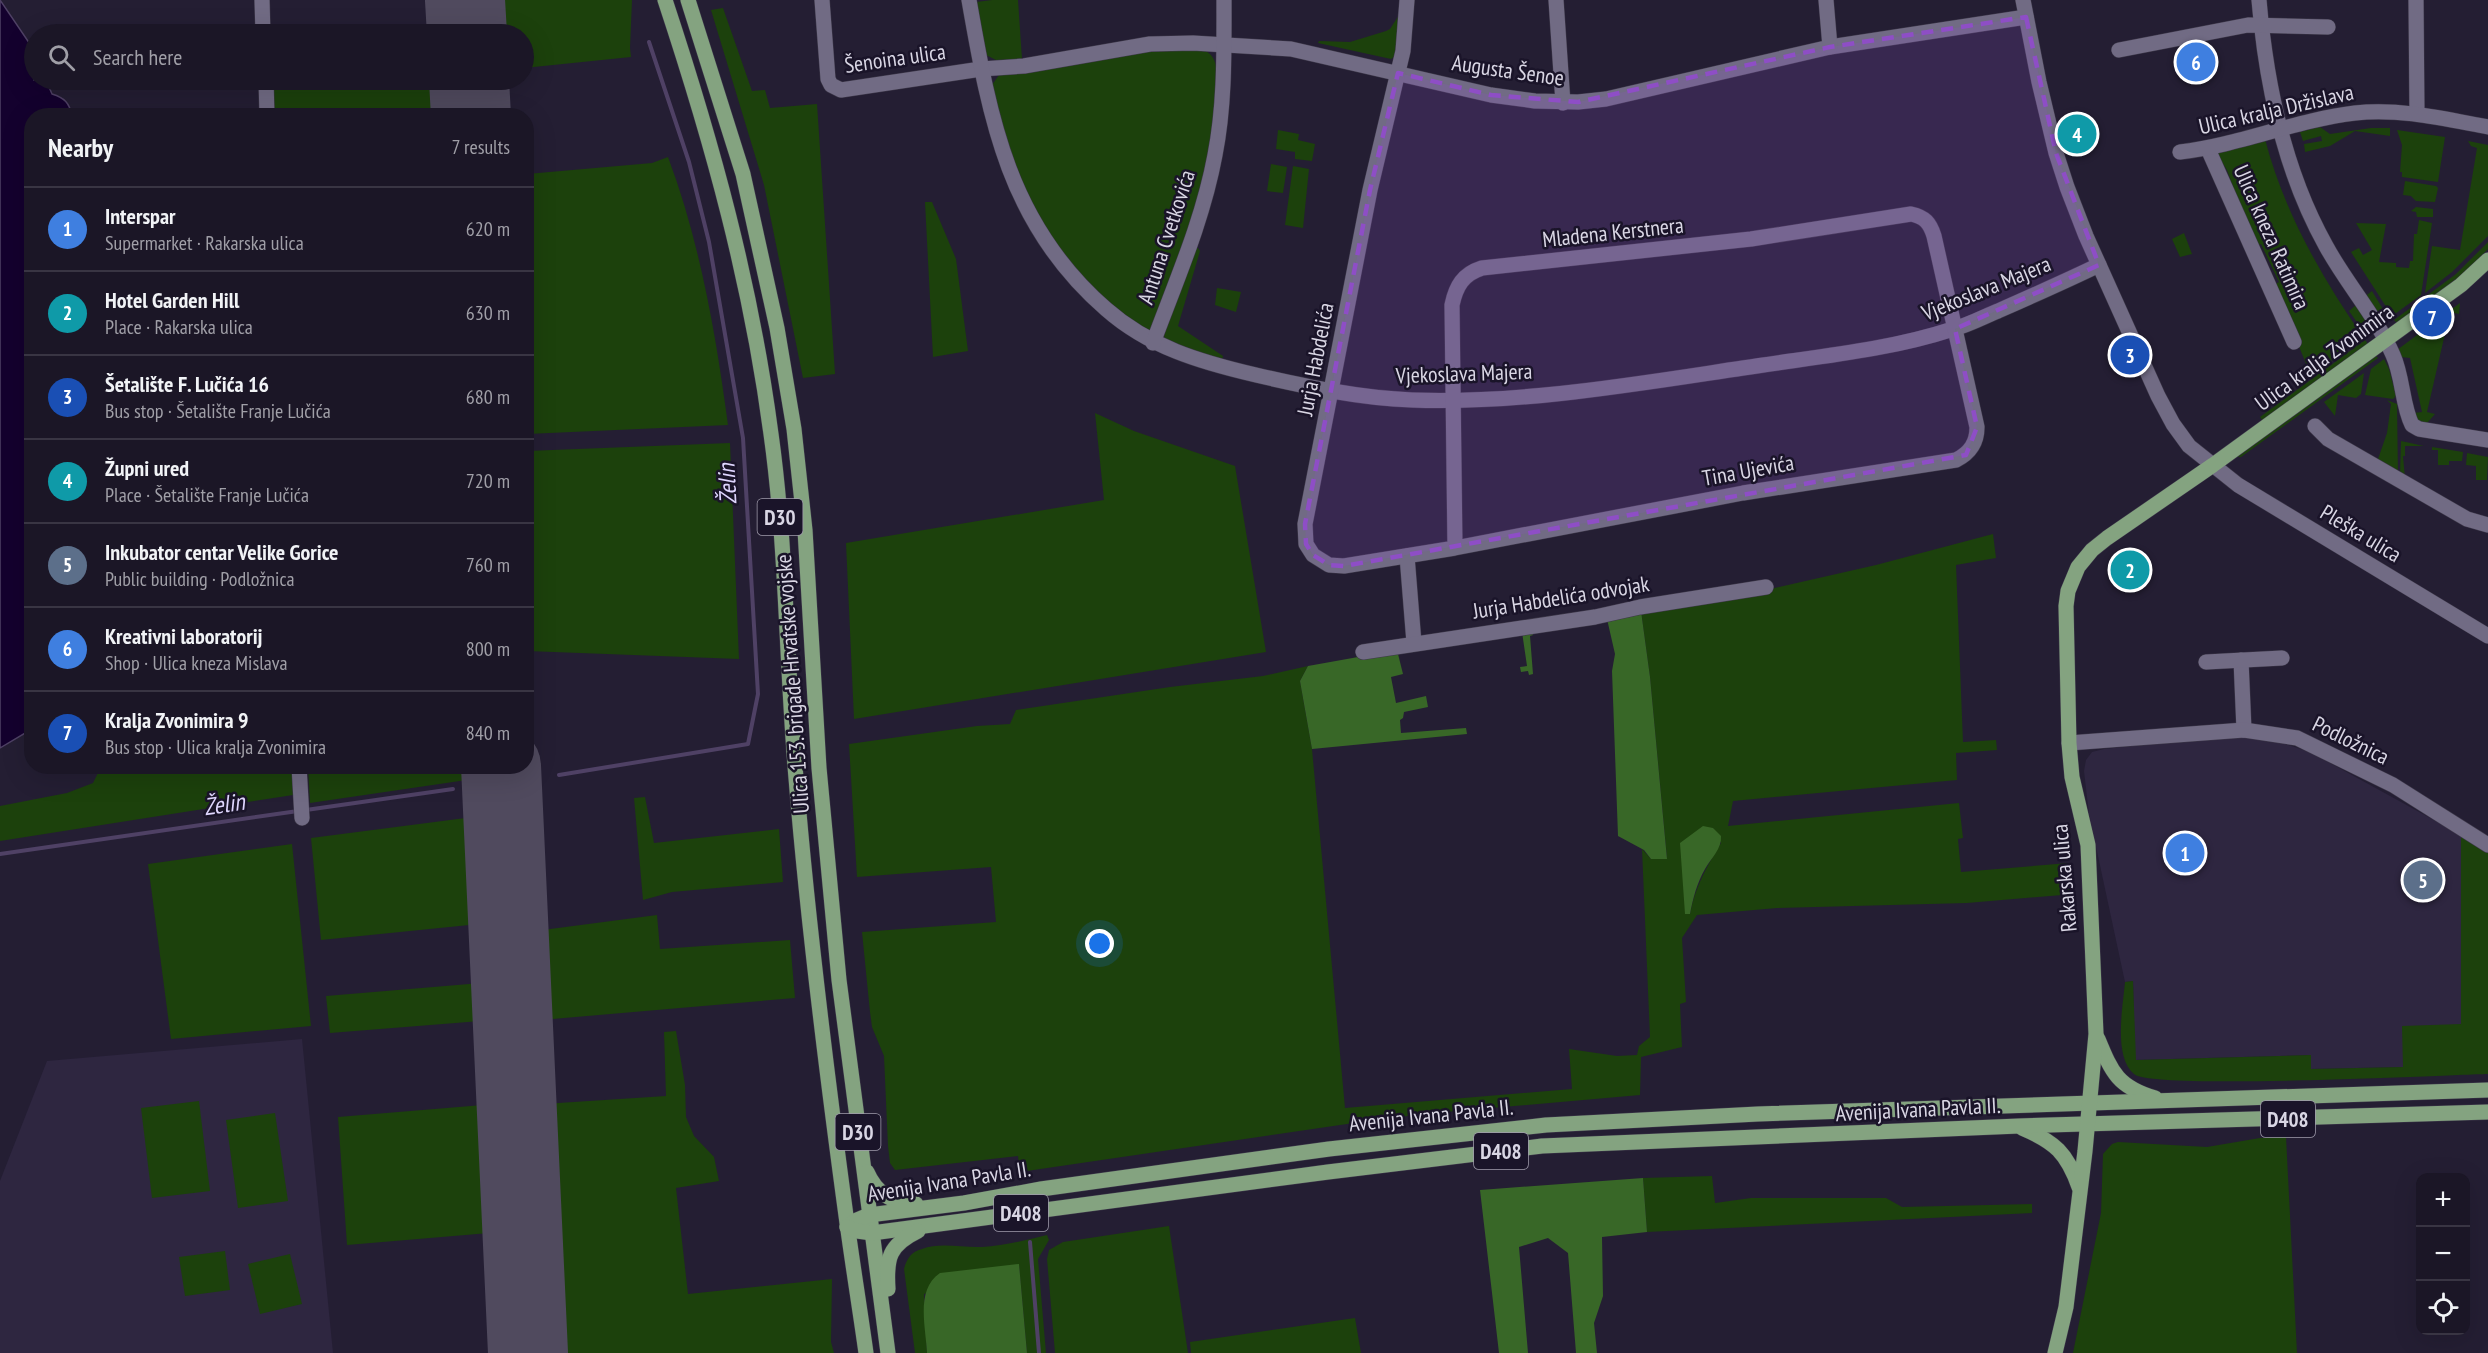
<!DOCTYPE html>
<meta charset="utf-8">
<style>
body{margin:0;font-family:"PT Sans Narrow",sans-serif;background:#241f2e;color:#f1f3f6}
.controls{position:absolute;right:18px;bottom:18px;display:grid;overflow:hidden;border-radius:12px;box-shadow:0 6px 24px #0002}
.controls button{width:54px;height:54px;display:grid;place-items:center;padding:0;border:0;border-bottom:2px solid #393543;background:#1b1626;color:#f1f3f6;font:30px sans-serif}
.you{position:absolute;left:1100px;top:944px;width:21px;height:21px;margin:-15px;border:4px solid #fff;border-radius:50%;background:#1a73e8;box-shadow:0 0 0 9px #1a73e833}
.badge{display:grid;place-items:center;width:39px;height:39px;border-radius:50%;background:#db2777;color:#fff;font-size:20px;font-weight:700}
.pin{position:absolute;translate:-50% -50%;border:3px solid #fff;box-shadow:0 2px 6px #0006}
.list{margin:0;padding:0;list-style:none}
h2{display:flex;justify-content:space-between;align-items:center;height:78px;margin:0;padding:0 24px;font-size:26px}
h2 small{font-size:20px;font-weight:400;color:#a09fa7}
.list li{display:grid;grid-template-columns:39px 1fr auto;gap:18px;align-items:center;box-sizing:border-box;height:84px;padding:0 24px;border-top:2px solid #393543}
.list b{display:block;font-size:22px;white-space:nowrap}
.list p{margin:0;font-size:20px;white-space:nowrap;color:#a09fa7}
.list em{font-size:20px;font-style:normal;color:#a09fa7}
.icon{flex:none;width:33px;height:33px;fill:none;stroke:currentColor;stroke-width:2;stroke-linecap:round;stroke-linejoin:round}
.map{position:relative;flex:none;width:2488px;height:1353px;overflow:hidden}
.search{position:absolute;background:#1b1626;box-shadow:0 6px 24px #0002;left:24px;top:24px;width:510px;height:66px;display:flex;align-items:center;gap:15px;box-sizing:border-box;padding:0 21px;border-radius:33px;color:#a09fa7;font-size:22px}
.panel{position:absolute;background:#1b1626;box-shadow:0 6px 24px #0002;left:24px;top:108px;width:510px;height:666px;border-radius:24px}
.map>svg:first-child{display:block}
.built{fill:#2e2640}
.green{fill:#1c410c;fill-rule:evenodd}
.forest{fill:#386727}
.water{fill:#14012e;stroke:#4f4165;stroke-width:1.5}
.lines{fill:none;stroke-linecap:round;stroke-linejoin:round}
.stream{stroke:#4f4165;stroke-width:4}
.runway{stroke:#504a5e;stroke-width:80}
.minor-casing{stroke:#3e394a;stroke-width:16}
.major-casing{stroke:#3e394a;stroke-width:16}
.minor{stroke:#716b84;stroke-width:15}
.major{stroke:#84a380;stroke-width:15}
.marked{fill:#8e4ec6;fill-opacity:0.2;stroke:#8e4ec6;stroke-width:4.5;stroke-dasharray:12 8;stroke-linejoin:round}
.labels{text-anchor:middle;dominant-baseline:central;stroke-width:5;stroke-linejoin:round;paint-order:stroke}
.shield{fill:#1a1429;stroke:#a09cac;stroke-width:1.5}
.shield-label{font-size:21px;font-weight:bold;fill:#d9d6e4}
.street-label{font-size:22px;fill:#d9d6e4;stroke:#1a1429}
.water-label{font-size:24px;font-style:italic;fill:#dfd6fe;stroke:#1a1429}
</style>
<div class="map">
<svg width="2488" height="1353" viewBox="0 0 2488 1353">
<rect width="100%" height="100%" fill="#241e33"/>
<g class="built">
<path d="M 2233,735 L 2257,735 L 2310,752 L 2461,835 L 2461,1024 L 2403,1067 L 2311,1069 L 2310,1055 L 2135,1060 L 2133,981 L 2125,982 L 2089,814 L 2084,771 L 2086,760 L 2092,752 L 2104,749 Z"/>
<path d="M 302,1039 L 333,1353 L 0,1353 L 0,1181 L 47,1061 Z"/>
</g>
<g class="green">
<path d="M 488,0 L 632,0 L 630,48 L 631,57 L 524,68 L 524,34 L 488,34 Z"/>
<path d="M 992,0 L 1018,0 L 1022,59 L 996,60 L 986,55 L 976,2 Z"/>
<path d="M 723,8 L 752,91 L 765,90 L 770,108 L 817,104 L 835,374 L 803,378 L 764,185 L 711,10 Z"/>
<path d="M 1399,15 L 1402,15 L 1395,56 L 1391,59 L 1318,43 L 1319,41 L 1350,42 L 1386,31 L 1390,29 Z"/>
<path d="M 447,26 L 448,34 L 267,34 L 267,32 Z"/>
<path d="M 1152,49 L 1204,50 C 1220,58 1216,73 1216,90 C 1213,174 1181,254 1150,332 L 1130,322 L 1079,274 L 1051,237 L 1015,172 L 992,85 L 999,75 Z"/>
<path d="M 271,80 L 450,80 L 453,115 L 273,115 Z"/>
<path d="M 2320,127 L 2330,134 L 2371,128 L 2390,128 L 2390,136 L 2355,131 L 2330,146 L 2305,152 L 2304,144 L 2322,141 L 2321,136 L 2303,141 L 2300,132 Z"/>
<path d="M 1278,130 L 1299,134 L 1298,140 L 1315,144 L 1312,161 L 1295,159 L 1295,152 L 1276,149 Z"/>
<path d="M 2397,130 L 2445,137 L 2438,182 L 2402,177 L 2402,172 L 2400,172 L 2402,145 Z"/>
<path d="M 2265,139 C 2284,212 2321,276 2363,337 L 2311,376 L 2274,285 L 2279,282 L 2261,244 L 2255,247 L 2227,170 L 2217,154 L 2218,151 Z"/>
<path d="M 2468,141 L 2488,145 L 2488,236 L 2452,272 L 2425,293 L 2432,246 L 2460,250 L 2477,148 L 2471,146 Z"/>
<path d="M 668,157 C 700,242 716,335 728,425 L 527,434 L 527,174 L 652,163 Z"/>
<path d="M 1271,164 L 1287,167 L 1283,193 L 1267,191 Z"/>
<path d="M 1293,166 L 1309,169 L 1303,228 L 1285,225 Z"/>
<path d="M 2405,181 L 2436,186 L 2438,188 L 2435,202 L 2416,201 L 2411,196 L 2403,195 Z"/>
<path d="M 925,202 L 932,202 L 956,259 L 968,351 L 933,357 Z"/>
<path d="M 2416,207 L 2433,209 L 2433,217 L 2417,217 L 2416,212 L 2411,211 Z"/>
<path d="M 2419,220 L 2432,223 L 2421,295 L 2392,316 L 2351,252 L 2359,248 L 2363,255 L 2372,250 L 2356,223 L 2386,224 L 2379,262 L 2396,263 L 2396,267 L 2409,268 L 2410,261 L 2413,261 L 2414,234 L 2417,234 Z"/>
<path d="M 2184,233 L 2192,254 L 2180,257 L 2172,239 Z"/>
<path d="M 2488,242 L 2488,249 L 2459,278 L 2397,323 L 2394,320 L 2456,274 Z"/>
<path d="M 1194,248 L 1198,248 L 1200,251 L 1178,326 L 1223,356 L 1221,364 L 1167,342 L 1164,336 Z"/>
<path d="M 1217,288 L 1241,292 L 1236,312 L 1215,305 Z"/>
<path d="M 2372,291 L 2389,319 L 2383,323 L 2364,297 Z"/>
<path d="M 2460,303 L 2459,314 L 2450,312 L 2427,412 L 2435,414 L 2428,422 L 2419,422 L 2414,413 L 2422,412 L 2410,358 L 2401,357 L 2397,350 Z"/>
<path d="M 2356,305 L 2374,330 L 2366,335 L 2349,311 Z"/>
<path d="M 2365,340 L 2368,344 L 2263,421 L 2260,417 Z"/>
<path d="M 2376,356 L 2378,358 L 2241,457 L 2237,457 Z"/>
<path d="M 2384,359 L 2389,369 L 2396,396 L 2393,399 L 2365,395 L 2371,369 Z"/>
<path d="M 2364,373 L 2361,394 L 2356,398 L 2338,395 L 2335,416 L 2324,402 Z"/>
<path d="M 2387,400 L 2397,404 L 2398,474 L 2377,462 L 2387,433 L 2391,404 Z"/>
<path d="M 1095,413 L 1134,431 L 1235,466 L 1266,652 L 854,719 L 846,543 L 1104,500 Z"/>
<path d="M 2401,441 L 2424,446 L 2405,446 L 2405,456 L 2403,456 L 2405,478 L 2400,475 Z"/>
<path d="M 730,443 L 739,659 L 527,651 L 527,451 Z"/>
<path d="M 2432,447 L 2463,452 L 2462,461 L 2449,461 L 2449,465 L 2438,465 L 2438,450 L 2432,450 Z"/>
<path d="M 2467,453 L 2488,457 L 2487,480 L 2476,480 L 2476,466 L 2466,465 Z"/>
<path d="M 1993,534 L 1996,558 L 1956,565 L 1963,742 L 1996,740 L 1997,750 L 1956,753 L 1957,780 L 1733,801 L 1728,826 L 1959,803 L 1963,838 L 1958,839 L 1961,872 L 2069,863 L 2074,894 L 1967,903 L 1777,908 L 1697,915 L 1682,938 L 1686,1002 L 1680,1004 L 1682,1047 L 1641,1057 L 1640,1095 L 1423,1114 L 1347,1124 L 1020,1172 L 1018,1156 L 895,1170 L 890,1163 L 888,1146 L 884,1056 L 872,1027 L 870,1012 L 862,932 L 996,922 L 991,867 L 857,877 L 849,744 L 977,726 L 1010,724 L 1016,710 L 1170,687 L 1263,676 L 1308,666 L 1300,681 L 1312,749 L 1345,1108 L 1572,1089 L 1569,1049 L 1617,1056 L 1637,1055 L 1639,1046 L 1650,1037 L 1642,849 L 1651,859 L 1667,858 L 1650,677 L 1641,611 L 1766,590 L 1876,565 ZM 1713,828 L 1721,843 C 1707,866 1695,887 1690,914 L 1685,914 Z"/>
<path d="M 1571,592 L 1572,600 L 1555,603 L 1555,606 L 1521,610 L 1520,599 Z"/>
<path d="M 101,767 L 292,767 L 293,795 L 0,841 L 0,806 L 67,793 L 93,783 Z"/>
<path d="M 308,767 L 487,767 L 487,777 L 310,803 Z"/>
<path d="M 645,797 L 654,843 L 779,829 L 783,882 L 672,892 L 643,900 L 634,798 Z"/>
<path d="M 481,816 L 489,923 L 321,940 L 311,838 Z"/>
<path d="M 2461,835 L 2488,852 L 2488,1074 C 2444,1075 2151,1090 2134,1074 C 2113,1057 2123,1006 2125,982 L 2133,981 L 2136,1060 L 2311,1055 L 2311,1069 L 2403,1067 L 2402,1026 L 2461,1024 Z"/>
<path d="M 292,844 L 311,1026 L 171,1039 L 148,864 Z"/>
<path d="M 657,915 L 660,949 L 790,940 L 795,998 L 541,1020 L 535,931 Z"/>
<path d="M 493,982 L 493,1020 L 330,1033 L 326,996 Z"/>
<path d="M 676,1031 L 685,1085 L 686,1117 L 694,1136 L 714,1157 L 719,1181 L 676,1188 L 688,1294 L 832,1279 L 831,1342 L 834,1353 L 554,1353 L 543,1104 L 666,1096 L 664,1032 Z"/>
<path d="M 199,1101 L 210,1191 L 152,1198 L 141,1108 Z"/>
<path d="M 495,1104 L 501,1232 L 347,1245 L 338,1117 Z"/>
<path d="M 275,1113 L 288,1201 L 238,1208 L 226,1120 Z"/>
<path d="M 2286,1137 L 2297,1353 L 2073,1353 L 2101,1213 L 2103,1154 L 2112,1144 L 2118,1142 L 2207,1147 L 2260,1138 Z"/>
<path d="M 1712,1176 L 1715,1203 L 1751,1198 L 1886,1198 L 1902,1207 L 2032,1204 L 2032,1213 L 1647,1232 L 1643,1178 Z"/>
<path d="M 1169,1226 L 1188,1353 L 1055,1353 L 1047,1259 L 1049,1250 L 1063,1242 Z"/>
<path d="M 1047,1235 L 1049,1240 L 1038,1259 L 1046,1353 L 1027,1353 L 1019,1265 L 924,1294 L 927,1353 L 915,1353 L 904,1269 C 907,1258 911,1252 922,1249 C 940,1242 963,1248 982,1247 C 1004,1246 1026,1240 1047,1235 Z"/>
<path d="M 225,1251 L 230,1290 L 185,1296 L 179,1257 Z"/>
<path d="M 290,1254 L 302,1304 L 260,1314 L 248,1264 Z"/>
<path d="M 1355,1318 L 1361,1353 L 1191,1353 L 1190,1342 Z"/>
</g>
<g class="forest">
<path d="M 1641,611 L 1650,677 L 1667,859 L 1651,859 L 1644,850 L 1618,836 L 1612,671 L 1615,654 L 1607,619 Z"/>
<path d="M 1532,630 L 1533,635 L 1530,636 L 1533,674 L 1529,675 L 1528,671 L 1521,672 L 1520,667 L 1527,666 L 1522,632 Z"/>
<path d="M 1397,650 L 1403,674 L 1391,677 L 1396,703 L 1426,696 L 1428,707 L 1404,712 L 1403,718 L 1400,720 L 1401,733 L 1466,728 L 1467,734 L 1312,749 L 1300,681 L 1308,666 Z"/>
<path d="M 1703,826 L 1713,828 L 1721,836 C 1722,849 1711,858 1705,869 C 1697,883 1693,898 1690,914 L 1685,914 L 1680,843 Z"/>
<path d="M 1643,1178 L 1647,1232 L 1602,1237 L 1603,1296 L 1594,1323 L 1597,1353 L 1576,1353 L 1568,1253 L 1548,1238 L 1519,1247 L 1528,1353 L 1499,1353 L 1480,1190 Z"/>
<path d="M 1019,1264 L 1027,1353 L 927,1353 C 926,1327 915,1290 940,1273 Z"/>
</g>
<path class="water" d="M 0,0 L 34,50 L 34,80 L 46,80 L 52,94 C 65,98 69,103 72,115 L 32,116 L 32,729 L 0,748 Z"/>
<g class="lines">
<g class="stream">
<path d="M 559,775 L 748,744 L 758,694 L 743,438 L 709,242 L 689,162 L 649,42"/>
<path d="M 306,810 L 453,789"/>
<path d="M 0,854 L 298,811"/>
<path d="M 1030,1242 L 1039,1353"/>
</g>
<g class="runway">
<path d="M 465,0 L 467,34"/>
<path d="M 469,80 L 471,116"/>
<path d="M 501,766 L 528,1353"/>
</g>
<g class="minor-casing">
<g id="minor">
<path d="M 262,0 L 263,34"/>
<path d="M 822,0 L 828,79 L 831,85 L 841,90 L 981,69 L 1024,66 L 1150,44 L 1193,43 L 1291,49 L 1491,95 L 1535,101 L 1578,102 L 1606,99 L 1830,47 L 2026,17"/>
<path d="M 969,0 C 990,120 1009,225 1106,309 C 1149,347 1200,362 1256,375 C 1308,387 1359,398 1412,400 C 1520,404 1636,384 1743,368 C 1813,357 1886,351 1953,329 C 1969,325 1983,317 1998,311 C 2032,296 2066,281 2099,265"/>
<path d="M 1407,0 L 1403,51 L 1370,190 L 1305,524 L 1306,544 L 1313,555 L 1329,565 L 1344,566 L 1455,548 L 1743,493 L 1956,460 C 1970,453 1977,443 1977,427 L 1934,236 C 1930,223 1925,217 1911,214 L 1751,239 L 1482,268 C 1463,274 1456,286 1452,305 L 1455,548"/>
<path d="M 1556,0 L 1563,103"/>
<path d="M 1826,0 L 1830,47"/>
<path d="M 2023,0 L 2039,82 L 2056,153 L 2067,187 L 2086,236 L 2158,396 L 2173,424 L 2189,446 L 2238,485 L 2488,636"/>
<path d="M 2259,0 C 2266,84 2284,171 2326,246 C 2346,283 2376,316 2393,355 C 2403,377 2402,405 2412,425 L 2419,429 L 2488,440"/>
<path d="M 2416,0 L 2417,114"/>
<path d="M 2119,50 L 2248,25 L 2328,27"/>
<path d="M 266,80 L 267,116"/>
<path d="M 2208,149 L 2294,342"/>
<path d="M 2180,152 C 2240,145 2296,120 2355,113 C 2400,108 2445,119 2488,127"/>
<path d="M 1153,343 C 1176,281 1203,220 1215,155 C 1225,104 1224,52 1224,0"/>
<path d="M 2315,426 L 2328,439 L 2467,519 L 2488,525"/>
<path d="M 1407,556 L 1414,643"/>
<path d="M 1363,652 L 1595,617 L 1640,607 L 1766,587"/>
<path d="M 2241,660 L 2244,730"/>
<path d="M 2206,662 L 2282,658"/>
<path d="M 2069,743 L 2244,730 L 2297,738 L 2393,785 L 2488,845"/>
<path d="M 299,766 L 302,818"/>
</g>
</g>
<g class="major-casing">
<g id="major">
<path d="M 665,0 C 713,145 751,283 771,434 C 787,548 786,664 796,778 C 808,927 827,1076 847,1223 C 853,1267 860,1310 866,1353"/>
<path d="M 688,0 L 743,174 L 777,328 L 794,429 L 805,530 L 819,768 L 839,980 L 888,1353"/>
<path d="M 2098,1039 C 2112,1073 2118,1087 2155,1098"/>
<path d="M 2022,1128 C 2055,1142 2067,1153 2079,1187"/>
<path d="M 867,1172 C 876,1193 893,1204 916,1204"/>
<path d="M 847,1227 L 857,1220 L 869,1215 L 964,1203 L 1041,1189 L 1329,1149 L 1546,1125 L 1758,1114 L 2488,1090"/>
<path d="M 847,1227 L 857,1231 L 872,1233 L 1328,1172 L 1542,1146 L 2019,1126 L 2488,1112"/>
<path d="M 888,1289 C 886,1258 889,1245 918,1231"/>
<path d="M 2055,1353 L 2066,1307 L 2085,1151 L 2096,1034 L 2088,845 L 2072,777 L 2069,743 L 2066,606 L 2068,591 L 2078,567 L 2092,550 L 2107,538 L 2213,465 L 2461,285 L 2488,260"/>
</g>
</g>
<use href="#minor" class="minor"/>
<use href="#major" class="major"/>
</g>
<path class="marked" d="M 2026,17 L 2056,153 L 2099,265 L 1955,329 L 1977,427 L 1966,455 L 1344,566 L 1329,565 L 1313,555 L 1306,544 L 1305,524 L 1370,190 L 1398,73 L 1491,95 L 1578,102 L 1830,47 Z"/>
<g class="labels">
<g class="shield">
<rect x="757.5" y="499" width="45" height="36" rx="4.5"/>
<rect x="2261" y="1101" width="54" height="36" rx="4.5"/>
<rect x="835.5" y="1114" width="45" height="36" rx="4.5"/>
<rect x="1474" y="1133" width="54" height="36" rx="4.5"/>
<rect x="994" y="1195" width="54" height="36" rx="4.5"/>
</g>
<g class="shield-label">
<text x="780" y="517">D30</text>
<text x="2288" y="1119">D408</text>
<text x="858" y="1132">D30</text>
<text x="1501" y="1151">D408</text>
<text x="1021" y="1213">D408</text>
</g>
<g class="street-label">
<text transform="translate(895 58) rotate(-8)">Šenoina ulica</text>
<text transform="translate(1508 70) rotate(8)">Augusta Šenoe</text>
<text transform="translate(2276 109) rotate(-13)">Ulica kralja Držislava</text>
<text transform="translate(1613 232) rotate(-6)">Mladena Kerstnera</text>
<text transform="translate(1166 237) rotate(-72)">Antuna Cvetkovića</text>
<text transform="translate(2272 237) rotate(66)">Ulica kneza Ratimira</text>
<text transform="translate(1986 288) rotate(-22)">Vjekoslava Majera</text>
<text transform="translate(2324 357) rotate(-36)">Ulica kralja Zvonimira</text>
<text transform="translate(1315 359) rotate(-79)">Jurja Habdelića</text>
<text transform="translate(1464 373) rotate(-2)">Vjekoslava Majera</text>
<text transform="translate(1748 470) rotate(-10)">Tina Ujevića</text>
<text transform="translate(2361 533) rotate(31)">Pleška ulica</text>
<text transform="translate(1561 597) rotate(-9)">Jurja Habdelića odvojak</text>
<text transform="translate(792 684) rotate(-94)">Ulica 153. brigade Hrvatske vojske</text>
<text transform="translate(2351 740) rotate(26)">Podložnica</text>
<text transform="translate(2064 878) rotate(-95)">Rakarska ulica</text>
<text transform="translate(1918 1109) rotate(-3)">Avenija Ivana Pavla II.</text>
<text transform="translate(1431 1115) rotate(-6)">Avenija Ivana Pavla II.</text>
<text transform="translate(949 1181) rotate(-9)">Avenija Ivana Pavla II.</text>
</g>
<g class="water-label">
<text transform="translate(727 484) rotate(-93)">Želin</text>
<text transform="translate(224 804) rotate(-8)">Želin</text>
</g>
</g>
</svg>
<div class="controls">
<button>+</button>
<button>−</button>
<button><svg class="icon" aria-label="locate" viewBox="0 0 24 24"><circle cx="12" cy="12" r="6"/><path d="M12 2v4M12 18v4M2 12h4M18 12h4"/></svg></button>
</div>
<div class="you"></div>
<div class="pin badge" style="left:2185px;top:853px;background:#3f7fe0">1</div>
<div class="pin badge" style="left:2130px;top:570px;background:#0f9aa8">2</div>
<div class="pin badge" style="left:2130px;top:355px;background:#1a4fb4">3</div>
<div class="pin badge" style="left:2077px;top:134px;background:#0f9aa8">4</div>
<div class="pin badge" style="left:2423px;top:880px;background:#5c6f8a">5</div>
<div class="pin badge" style="left:2196px;top:62px;background:#3f7fe0">6</div>
<div class="pin badge" style="left:2432px;top:317px;background:#1a4fb4">7</div>
<div class="search"><svg class="icon" aria-label="search" viewBox="0 0 24 24"><circle cx="10" cy="10" r="6"/><path d="M15 15l6 6"/></svg>Search here</div>
<section class="panel">
<h2>Nearby<small>7 results</small></h2>
<ul class="list">
<li><span class="badge" style="background:#3f7fe0">1</span><div><b>Interspar</b><p>Supermarket · Rakarska ulica</p></div><em>620 m</em></li>
<li><span class="badge" style="background:#0f9aa8">2</span><div><b>Hotel Garden Hill</b><p>Place · Rakarska ulica</p></div><em>630 m</em></li>
<li><span class="badge" style="background:#1a4fb4">3</span><div><b>Šetalište F. Lučića 16</b><p>Bus stop · Šetalište Franje Lučića</p></div><em>680 m</em></li>
<li><span class="badge" style="background:#0f9aa8">4</span><div><b>Župni ured</b><p>Place · Šetalište Franje Lučića</p></div><em>720 m</em></li>
<li><span class="badge" style="background:#5c6f8a">5</span><div><b>Inkubator centar Velike Gorice</b><p>Public building · Podložnica</p></div><em>760 m</em></li>
<li><span class="badge" style="background:#3f7fe0">6</span><div><b>Kreativni laboratorij</b><p>Shop · Ulica kneza Mislava</p></div><em>800 m</em></li>
<li><span class="badge" style="background:#1a4fb4">7</span><div><b>Kralja Zvonimira 9</b><p>Bus stop · Ulica kralja Zvonimira</p></div><em>840 m</em></li>
</ul>
</section>
</div>
